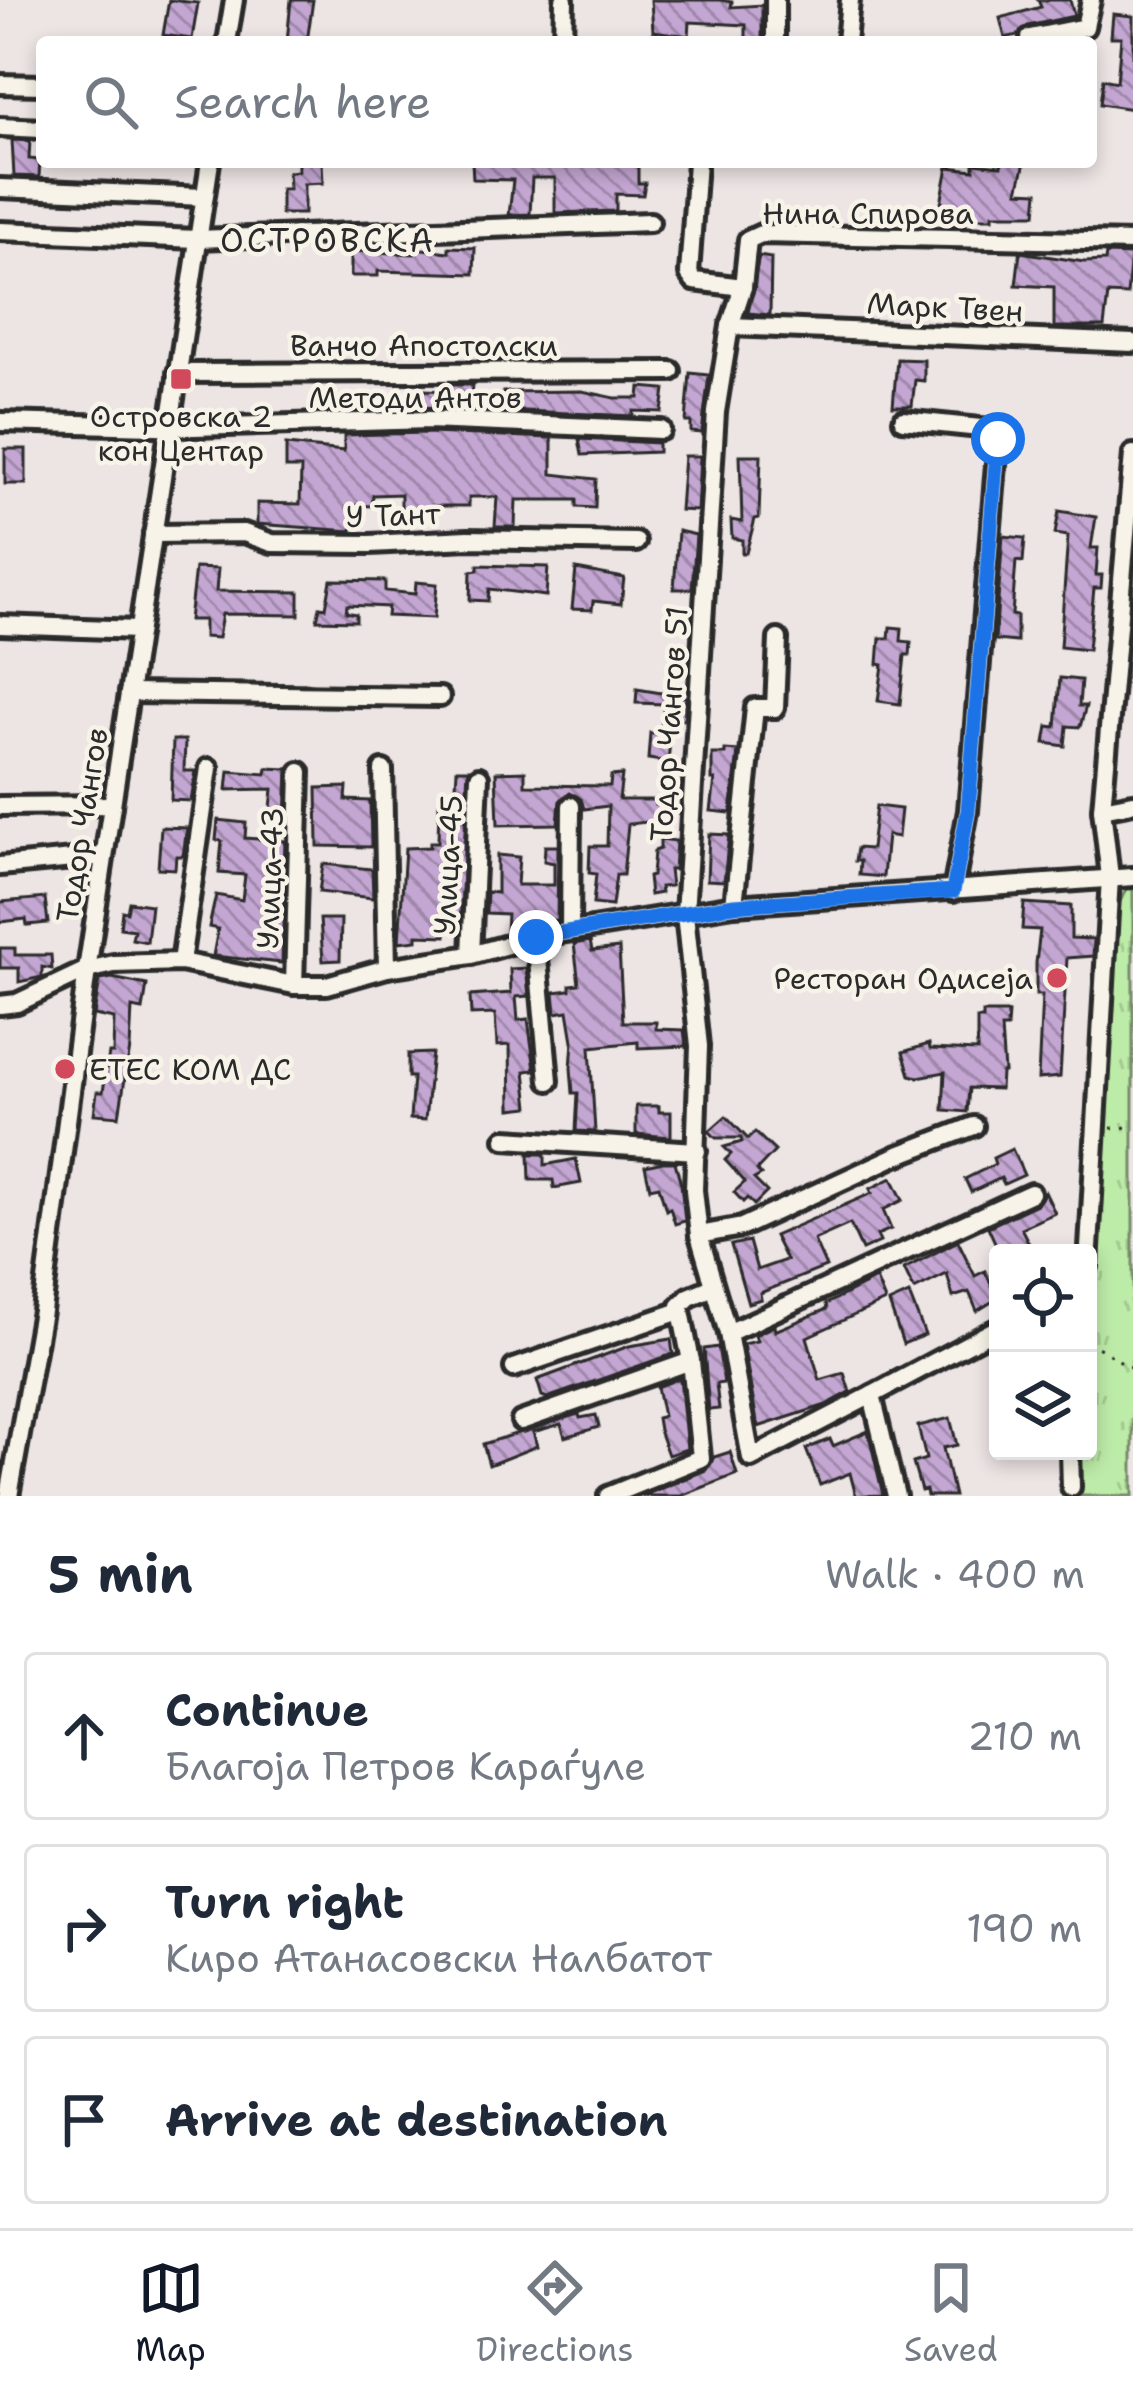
<!DOCTYPE html>
<meta charset="utf-8">
<style>
body{margin:0;font-family:"Shantell Sans",sans-serif;background:#f2f2f3;color:#1f2937}
.controls{position:absolute;right:36px;bottom:36px;display:grid;overflow:hidden;border-radius:12px;box-shadow:0 6px 18px #0003}
.controls button{width:108px;height:108px;display:grid;place-items:center;padding:0;border:0;border-bottom:3px solid #e0e1e3;background:#fff;color:#1f2937;font:60px sans-serif}
.stop{position:absolute;width:36px;height:36px;margin:-27px;border:9px solid #1a73e8;border-radius:50%;background:#fff}
.stop.end{background:#1a73e8;border-color:#fff;box-shadow:0 3px 12px #0008}
.list{margin:0;padding:0;list-style:none}
h2{display:flex;justify-content:space-between;align-items:center;height:156px;margin:0;padding:0 48px;font-size:51px}
h2 small{font-size:39px;font-weight:400;color:#747a83}
.list li{display:grid;grid-template-columns:78px 1fr auto;gap:36px;align-items:center;box-sizing:border-box;height:168px;margin:0 24px 24px;padding:0 24px;border:3px solid #e0e1e3;border-radius:12px}
.list b{display:block;font-size:45px;white-space:nowrap}
.list p{margin:0;font-size:39px;white-space:nowrap;color:#747a83}
.list em{font-size:39px;font-style:normal;color:#747a83}
.icon{flex:none;width:66px;height:66px;fill:none;stroke:currentColor;stroke-width:2;stroke-linecap:round;stroke-linejoin:round}
.map{position:relative;flex:none;width:1133px;height:1496px;overflow:hidden}
.search{position:absolute;background:#fff;box-shadow:0 6px 18px #0003;left:36px;right:36px;top:36px;height:132px;display:flex;align-items:center;gap:30px;box-sizing:border-box;padding:0 42px;border-radius:12px;color:#747a83;font-size:45px}
.sheet{height:732px;background:#fff}
nav{display:flex;justify-content:space-around;align-items:center;box-sizing:border-box;height:168px;border-top:3px solid #e0e1e3;background:#fff;font-size:33px;color:#747a83}
nav a{display:grid;justify-items:center;gap:6px}
nav .on{color:#111827}
.map>svg:first-child{display:block}
.grass{fill:url(#grass-tufts);stroke:#748b6a;stroke-width:3}
.building{fill:url(#building-back-hatch);stroke:#2b2b2b;stroke-width:3}
.lines{fill:none;stroke-linecap:round;stroke-linejoin:round}
.minor-casing{stroke:#2b2b2b;stroke-width:26}
.path{stroke:#2b2b2b;stroke-width:3;stroke-dasharray:3 9;stroke-linecap:butt}
.minor{stroke:#f7f3e8;stroke-width:16}
.route{stroke:#1a73e8;stroke-width:15}
.poi-dot{fill:#d1495b;stroke:#f7f3e8;stroke-width:4.5}
.labels{text-anchor:middle;dominant-baseline:central;stroke-width:9;stroke-linejoin:round;paint-order:stroke}
.street-label{font-size:30px;fill:#2b2b2b;stroke:#f7f3e8}
.poi-label{font-size:30px;fill:#2b2b2b;stroke:#f7f3e8}
.neighbourhood-label{font-size:33px;letter-spacing:3px;fill:#2b2b2b;stroke:#f7f3e8}
</style>
<div class="map">
<svg width="1133" height="1496" viewBox="0 0 1133 1496">
<defs>
<pattern id="grass-tufts" width="24" height="20" patternUnits="userSpaceOnUse" patternTransform="scale(3)"><rect width="24" height="20" fill="#bdeba8"/><path d="M3 7l-1-3M5 7V3M7 7l1-3M15 17l-1-3M17 17v-4M19 17l1-3" fill="none" stroke="#a3ca91"/></pattern>
<pattern id="building-back-hatch" width="6" height="6" patternUnits="userSpaceOnUse" patternTransform="scale(3)"><rect width="6" height="6" fill="#c4a6d2"/><path d="M-1 5l2 2M0 0l6 6M5-1l2 2" fill="none" stroke="#9f87ab"/></pattern>
</defs>
<rect width="100%" height="100%" fill="#ede4e4"/>
<filter id="ink" filterUnits="userSpaceOnUse"><feTurbulence type="fractalNoise" baseFrequency=".00833" numOctaves="2"/><feDisplacementMap in="SourceGraphic" scale="24" xChannelSelector="R" yChannelSelector="G"/><feConvolveMatrix kernelMatrix="1 2 1 2 8 2 1 2 1" color-interpolation-filters="sRGB"/></filter>
<g filter="url(#ink)">
<path class="grass" d="M 1133,884 L 1133,1496 L 1081,1496 L 1082,1451 L 1088,1451 L 1088,1266 L 1095,1128 L 1117,908 L 1128,885 Z"/>
<g class="building">
<path d="M 169,0 L 198,3 L 192,39 L 163,35 Z"/>
<path d="M 291,0 L 313,0 L 307,42 L 287,42 Z"/>
<path d="M 651,0 L 720,0 L 732,2 L 731,7 L 762,5 L 762,42 L 746,42 L 746,25 L 690,22 L 689,36 L 653,31 Z"/>
<path d="M 1038,0 L 1070,0 L 1074,16 L 1028,26 L 1018,35 L 1005,38 L 1000,18 L 1041,7 Z"/>
<path d="M 1113,14 L 1133,16 L 1133,109 L 1100,104 L 1103,79 L 1117,82 L 1121,37 L 1111,37 Z"/>
<path d="M 12,140 L 30,141 L 29,159 L 40,160 L 39,177 L 14,176 Z"/>
<path d="M 298,162 L 322,162 L 323,183 L 304,184 L 304,214 L 281,214 L 281,189 L 289,189 L 288,172 L 298,171 Z"/>
<path d="M 472,162 L 638,162 L 638,183 L 645,183 L 643,195 L 616,194 L 616,211 L 555,213 L 555,178 L 532,178 L 530,214 L 509,215 L 513,180 L 473,179 Z"/>
<path d="M 1002,162 L 1025,162 L 1018,191 L 1038,192 L 1036,214 L 993,214 L 993,218 L 965,218 L 966,226 L 945,225 L 945,203 L 941,203 L 948,167 L 974,170 L 974,163 L 1001,166 Z"/>
<path d="M 449,247 L 475,248 L 474,274 L 378,271 L 378,276 L 351,276 L 351,251 L 414,254 L 414,248 L 449,252 Z"/>
<path d="M 1020,252 L 1084,262 L 1105,261 L 1106,254 L 1131,255 L 1127,295 L 1108,294 L 1104,327 L 1054,327 L 1054,287 L 1016,285 Z"/>
<path d="M 759,256 L 771,258 L 770,315 L 748,313 Z"/>
<path d="M 897,359 L 924,360 L 924,381 L 915,380 L 912,406 L 893,406 Z"/>
<path d="M 690,373 L 709,375 L 702,433 L 691,432 L 691,422 L 686,422 Z"/>
<path d="M 451,385 L 472,385 L 470,409 L 421,407 L 424,390 L 451,391 Z"/>
<path d="M 640,387 L 665,389 L 662,412 L 633,411 L 633,416 L 504,410 L 503,392 L 582,391 L 615,398 L 639,398 Z"/>
<path d="M 429,433 L 552,438 L 552,474 L 596,479 L 595,508 L 577,507 L 577,500 L 516,500 L 515,527 L 495,527 L 497,497 L 469,497 L 469,506 L 431,506 L 418,510 L 401,509 L 401,494 L 373,495 L 372,506 L 354,505 L 352,531 L 257,524 L 257,503 L 300,504 L 301,468 L 286,468 L 286,445 L 344,451 L 344,435 Z"/>
<path d="M 579,439 L 658,443 L 658,452 L 582,455 Z"/>
<rect x="5" y="449" width="21" height="35"/>
<path d="M 740,455 L 761,455 L 759,518 L 755,519 L 746,553 L 742,553 L 742,540 L 732,538 L 731,520 L 742,522 Z"/>
<path d="M 684,456 L 700,456 L 697,511 L 680,510 Z"/>
<path d="M 1059,511 L 1096,517 L 1091,548 L 1098,548 L 1096,575 L 1102,575 L 1101,588 L 1094,588 L 1088,650 L 1060,647 L 1068,536 L 1055,534 Z"/>
<path d="M 678,531 L 696,535 L 692,589 L 674,589 Z"/>
<path d="M 1003,536 L 1025,538 L 1023,562 L 1016,561 L 1012,615 L 1017,616 L 1017,642 L 995,640 Z"/>
<path d="M 478,565 L 548,567 L 546,596 L 489,589 L 488,601 L 470,600 L 471,571 L 478,570 Z"/>
<path d="M 195,568 L 218,569 L 216,591 L 299,592 L 299,615 L 222,614 L 218,638 L 204,637 L 204,620 L 189,620 Z"/>
<path d="M 576,569 L 624,578 L 621,604 L 593,601 L 592,610 L 572,609 Z"/>
<path d="M 331,580 L 385,581 L 385,591 L 415,594 L 416,582 L 437,584 L 434,618 L 387,616 L 388,607 L 347,605 L 346,612 L 356,614 L 356,621 L 317,620 L 320,607 L 326,608 Z"/>
<path d="M 890,627 L 902,628 L 901,641 L 911,642 L 910,655 L 905,655 L 900,704 L 878,701 L 883,665 L 878,664 L 880,638 L 889,638 Z"/>
<path d="M 1060,678 L 1081,680 L 1079,706 L 1086,706 L 1080,727 L 1067,726 L 1065,746 L 1045,743 L 1048,726 L 1056,727 Z"/>
<path d="M 637,689 L 686,697 L 684,720 L 672,719 L 668,762 L 648,759 L 650,733 L 660,734 L 664,704 L 636,703 Z"/>
<path d="M 173,740 L 185,740 L 184,771 L 196,771 L 191,801 L 171,800 Z"/>
<path d="M 725,750 L 738,751 L 731,813 L 711,811 L 715,780 L 712,780 L 712,754 L 725,754 Z"/>
<path d="M 267,768 L 288,769 L 286,818 L 270,817 L 273,789 L 227,790 L 229,771 L 266,774 Z"/>
<path d="M 457,769 L 469,769 L 460,924 L 447,925 L 446,936 L 417,935 L 417,940 L 399,942 L 405,848 L 430,847 L 430,842 L 438,842 L 439,803 L 455,803 Z"/>
<path d="M 525,771 L 525,785 L 610,786 L 611,776 L 622,775 L 619,800 L 655,800 L 655,805 L 668,805 L 667,820 L 628,824 L 623,875 L 616,875 L 612,906 L 593,904 L 596,874 L 589,873 L 590,846 L 607,846 L 608,806 L 584,809 L 581,799 L 570,793 L 560,801 L 558,824 L 498,825 L 496,772 Z"/>
<path d="M 347,787 L 346,800 L 370,801 L 371,847 L 318,846 L 317,788 Z"/>
<path d="M 876,806 L 901,809 L 898,837 L 887,835 L 883,877 L 859,875 L 860,861 L 855,861 L 857,848 L 871,849 Z"/>
<path d="M 218,820 L 246,823 L 245,838 L 285,841 L 284,865 L 268,864 L 266,887 L 284,888 L 282,963 L 213,956 L 218,929 L 209,927 L 216,895 L 242,900 L 245,875 L 219,873 L 222,841 L 216,840 Z"/>
<path d="M 161,827 L 187,828 L 183,856 L 176,856 L 175,869 L 158,868 Z"/>
<path d="M 709,834 L 729,835 L 724,881 L 707,880 Z"/>
<path d="M 660,839 L 676,841 L 674,870 L 669,870 L 671,886 L 660,887 L 661,893 L 650,895 L 648,877 L 652,876 L 654,851 L 660,849 Z"/>
<path d="M 545,846 L 558,846 L 557,920 L 524,921 L 523,927 L 506,932 L 507,914 L 486,913 L 487,892 L 497,893 L 497,855 L 519,857 L 517,885 L 554,885 L 554,863 L 544,861 Z"/>
<path d="M 323,864 L 372,869 L 373,898 L 319,892 Z"/>
<path d="M 45,898 L 48,923 L 27,925 L 26,919 L 0,922 L 0,902 Z"/>
<path d="M 129,902 L 151,905 L 147,942 L 132,939 L 134,930 L 120,928 L 122,911 L 127,912 Z"/>
<path d="M 1024,903 L 1071,906 L 1071,938 L 1094,939 L 1093,956 L 1067,958 L 1060,1077 L 1038,1079 L 1042,995 L 1036,995 L 1036,963 L 1040,930 L 1022,929 Z"/>
<path d="M 320,919 L 341,919 L 340,960 L 323,961 Z"/>
<path d="M 590,941 L 592,951 L 619,948 L 623,1022 L 656,1022 L 656,1029 L 684,1030 L 686,1046 L 638,1048 L 638,1042 L 590,1047 L 595,1132 L 576,1131 L 578,1093 L 573,1093 L 571,1068 L 573,1041 L 568,1011 L 556,1013 L 554,992 L 570,990 L 570,985 L 579,984 L 574,944 Z"/>
<path d="M 0,948 L 15,948 L 15,955 L 51,955 L 52,969 L 42,967 L 42,977 L 19,982 L 19,968 L 0,968 Z"/>
<path d="M 526,968 L 529,996 L 516,997 L 518,1020 L 528,1019 L 535,1070 L 525,1071 L 529,1107 L 511,1109 L 510,1045 L 497,1046 L 495,1014 L 471,1015 L 470,996 L 511,993 L 510,969 Z"/>
<path d="M 112,978 L 147,985 L 143,1010 L 132,1008 L 130,1048 L 119,1116 L 94,1114 L 97,1092 L 103,1092 L 109,1053 L 113,1053 L 114,1019 L 94,1015 L 100,980 Z"/>
<path d="M 983,1013 L 1008,1013 L 1007,1028 L 1001,1028 L 1004,1072 L 1001,1073 L 1000,1089 L 969,1088 L 967,1112 L 943,1110 L 945,1072 L 918,1077 L 910,1075 L 903,1052 L 929,1044 L 930,1049 L 977,1051 L 977,1019 L 983,1019 Z"/>
<path d="M 432,1053 L 425,1120 L 410,1119 L 413,1077 L 408,1077 L 408,1054 Z"/>
<path d="M 636,1106 L 659,1106 L 659,1112 L 671,1112 L 671,1137 L 636,1134 Z"/>
<path d="M 726,1116 L 748,1139 L 755,1132 L 775,1151 L 757,1170 L 761,1175 L 754,1179 L 767,1192 L 754,1205 L 747,1198 L 743,1202 L 734,1192 L 745,1182 L 725,1160 L 731,1154 L 724,1147 L 742,1142 L 741,1138 L 716,1138 L 709,1131 Z"/>
<path d="M 1012,1149 L 1024,1175 L 1004,1184 L 1001,1178 L 971,1192 L 965,1179 L 995,1164 L 993,1158 Z"/>
<path d="M 529,1154 L 545,1154 L 545,1165 L 576,1159 L 581,1183 L 554,1188 L 553,1180 L 530,1180 Z"/>
<path d="M 663,1162 L 675,1162 L 681,1184 L 685,1221 L 675,1224 L 670,1208 L 666,1210 L 659,1186 L 650,1188 L 645,1166 Z"/>
<path d="M 892,1178 L 903,1200 L 883,1210 L 891,1229 L 877,1235 L 880,1242 L 862,1250 L 850,1224 L 814,1240 L 826,1267 L 760,1293 L 761,1299 L 748,1303 L 731,1245 L 749,1241 L 757,1270 L 786,1260 L 774,1236 L 872,1193 L 870,1189 Z"/>
<path d="M 1045,1192 L 1055,1213 L 1021,1228 L 1034,1253 L 1008,1253 L 1004,1246 L 998,1249 L 988,1227 L 1037,1204 Z"/>
<path d="M 958,1241 L 975,1276 L 985,1271 L 998,1298 L 977,1311 L 969,1292 L 953,1297 L 947,1274 L 914,1290 L 904,1269 Z"/>
<path d="M 876,1279 L 885,1301 L 807,1337 L 820,1380 L 844,1373 L 850,1392 L 826,1405 L 758,1427 L 743,1344 L 757,1341 L 755,1335 L 774,1326 L 775,1331 L 827,1309 L 826,1304 Z"/>
<path d="M 909,1294 L 925,1335 L 903,1344 L 889,1303 Z"/>
<path d="M 671,1339 L 673,1354 L 547,1398 L 542,1396 L 537,1380 L 629,1346 Z"/>
<path d="M 718,1347 L 724,1383 L 716,1384 L 719,1409 L 709,1410 L 704,1349 Z"/>
<path d="M 680,1378 L 687,1449 L 668,1455 L 659,1430 L 657,1418 L 663,1416 L 657,1387 Z"/>
<path d="M 579,1414 L 580,1418 L 596,1415 L 599,1427 L 565,1437 L 561,1424 L 533,1432 L 537,1446 L 489,1465 L 483,1444 Z"/>
<path d="M 950,1418 L 957,1445 L 943,1448 L 954,1496 L 927,1496 L 926,1490 L 921,1491 L 913,1463 L 926,1459 L 918,1426 Z"/>
<path d="M 868,1431 L 883,1495 L 856,1496 L 850,1473 L 820,1485 L 806,1449 L 830,1439 L 833,1446 Z"/>
<path d="M 730,1452 L 737,1474 L 681,1496 L 642,1496 L 706,1470 L 714,1457 Z"/>
</g>
<g class="lines">
<g class="minor-casing">
<g id="minor">
<path d="M 1030,38 L 1085,27 L 1091,0"/>
<path d="M 227,42 L 234,0"/>
<path d="M 563,42 L 564,0"/>
<path d="M 775,42 L 775,0"/>
<path d="M 846,42 L 850,0"/>
<path d="M 0,84 L 42,85"/>
<path d="M 0,127 L 42,129"/>
<path d="M 697,162 L 689,274 L 694,281 L 743,287"/>
<path d="M 0,188 L 204,197"/>
<path d="M 0,231 L 198,239 L 650,222"/>
<path d="M 730,326 L 743,287 L 748,240 L 761,234 L 1133,242"/>
<path d="M 177,373 L 671,371"/>
<path d="M 903,420 L 990,429 L 998,439 L 968,811 L 953,891"/>
<path d="M 0,422 L 194,427 L 429,420 L 661,430"/>
<path d="M 153,534 L 244,533 L 272,543 L 370,544 L 468,539 L 636,542"/>
<path d="M 0,625 L 138,630"/>
<path d="M 129,693 L 440,697"/>
<path d="M 383,770 L 387,968"/>
<path d="M 0,806 L 112,805"/>
<path d="M 1102,809 L 1133,454"/>
<path d="M 0,866 L 104,856"/>
<path d="M 734,905 L 755,708 L 775,708 L 778,639"/>
<path d="M 570,931 L 571,806"/>
<path d="M 536,937 L 549,1081"/>
<path d="M 471,955 L 479,777"/>
<path d="M 181,962 L 209,768"/>
<path d="M 294,985 L 300,772"/>
<path d="M 0,1005 L 17,1003 L 87,970 L 114,964 L 181,962 L 294,985 L 327,985 L 387,968 L 471,955 L 536,937 L 734,905 L 1133,877"/>
<path d="M 505,1139 L 697,1151"/>
<path d="M 699,1235 L 742,1227 L 896,1156 L 974,1126"/>
<path d="M 1088,1266 L 1110,877 L 1102,809 L 1133,803"/>
<path d="M 728,1333 L 1031,1193"/>
<path d="M 514,1368 L 680,1311"/>
<path d="M 872,1395 L 998,1328"/>
<path d="M 521,1421 L 691,1361"/>
<path d="M 1070,1451 L 1071,1487"/>
<path d="M 9,1496 L 42,1311 L 87,970 L 210,162"/>
<path d="M 608,1496 L 701,1458 L 691,1361 L 680,1306 L 689,1297 L 713,1287"/>
<path d="M 896,1496 L 872,1395 L 751,1458 L 728,1333 L 699,1235 L 694,1190 L 699,1046 L 685,914 L 716,412 L 730,326 L 1133,343"/>
</g>
</g>
<g class="path">
<path d="M 1111,1128 L 1133,1127"/>
<path d="M 1088,1341 L 1133,1369"/>
</g>
<use href="#minor" class="minor"/>
</g>
</g>
<g class="lines" filter="url(#ink)">
<path class="route" d="M 536,937 L 734,905 L 953,891 L 968,811 L 998,439"/>
</g>
<g class="poi-dot">
<rect x="169" y="367" width="24" height="24" rx="6"/>
<circle cx="1057" cy="978" r="12"/>
<circle cx="65" cy="1069" r="12"/>
</g>
<g class="labels">
<g class="street-label">
<text x="868" y="213">Нина Спирова</text>
<text transform="translate(945 307) rotate(3)">Марк Твен</text>
<text x="424" y="345">Ванчо Апостолски</text>
<text x="415" y="397">Методи Антов</text>
<text transform="translate(393 515) rotate(-2)">У Тант</text>
<text transform="translate(669 724) rotate(-86)">Тодор Чангов 51</text>
<text transform="translate(82 825) rotate(-81)">Тодор Чангов</text>
<text transform="translate(448 865) rotate(-87)">Улица-45</text>
<text transform="translate(270 878) rotate(-88)">Улица-43</text>
</g>
<g class="poi-label">
<text x="181" y="416">Островска 2<tspan x="181" dy="34">кон Центар</tspan></text>
<text x="1033" y="978" text-anchor="end">Ресторан Одисеја</text>
<text x="89" y="1069" text-anchor="start">ЕТЕС КОМ ДС</text>
</g>
<g class="neighbourhood-label">
<text x="328" y="240">ОСТРОВСКА</text>
</g>
</g>
</svg>
<div class="controls">
<button><svg class="icon" aria-label="locate" viewBox="0 0 24 24"><circle cx="12" cy="12" r="6"/><path d="M12 2v4M12 18v4M2 12h4M18 12h4"/></svg></button>
<button><svg class="icon" aria-label="layers" viewBox="0 0 24 24"><path d="M12 4l9 5-9 5-9-5zM3 14l9 5 9-5"/></svg></button>
</div>
<div class="stop" style="left:998px;top:439px"></div>
<div class="stop end" style="left:536px;top:937px"></div>
<div class="search"><svg class="icon" aria-label="search" viewBox="0 0 24 24"><circle cx="10" cy="10" r="6"/><path d="M15 15l6 6"/></svg>Search here</div>
</div>
<section class="sheet">
<h2>5 min<small>Walk · 400 m</small></h2>
<ul class="list">
<li><svg class="icon" aria-label="ahead" viewBox="0 0 24 24"><path d="M12 20V5M6 11l6-6 6 6"/></svg><div><b>Continue</b><p>Благоја Петров Караѓуле</p></div><em>210 m</em></li>
<li><svg class="icon" aria-label="right" viewBox="0 0 24 24"><path d="M7 20v-9h11M14 6l5 5-5 5"/></svg><div><b>Turn right</b><p>Киро Атанасовски Налбатот</p></div><em>190 m</em></li>
<li><svg class="icon" aria-label="arrive" viewBox="0 0 24 24"><path d="M6 21V4h12l-3 4 3 4H6"/></svg><div><b>Arrive at destination</b></div></li>
</ul>
</section>
<nav>
<a class="on"><svg class="icon" aria-label="map" viewBox="0 0 24 24"><path d="M3 6l6-2 6 2 6-2v14l-6 2-6-2-6 2zM9 4v14M15 6v14"/></svg>Map</a>
<a><svg class="icon" aria-label="directions" viewBox="0 0 24 24"><path d="M12 3l9 9-9 9-9-9zM9 14v-3h6M13 9l2 2-2 2"/></svg>Directions</a>
<a><svg class="icon" aria-label="saved" viewBox="0 0 24 24"><path d="M7 4h10v16l-5-4-5 4z"/></svg>Saved</a>
</nav>
